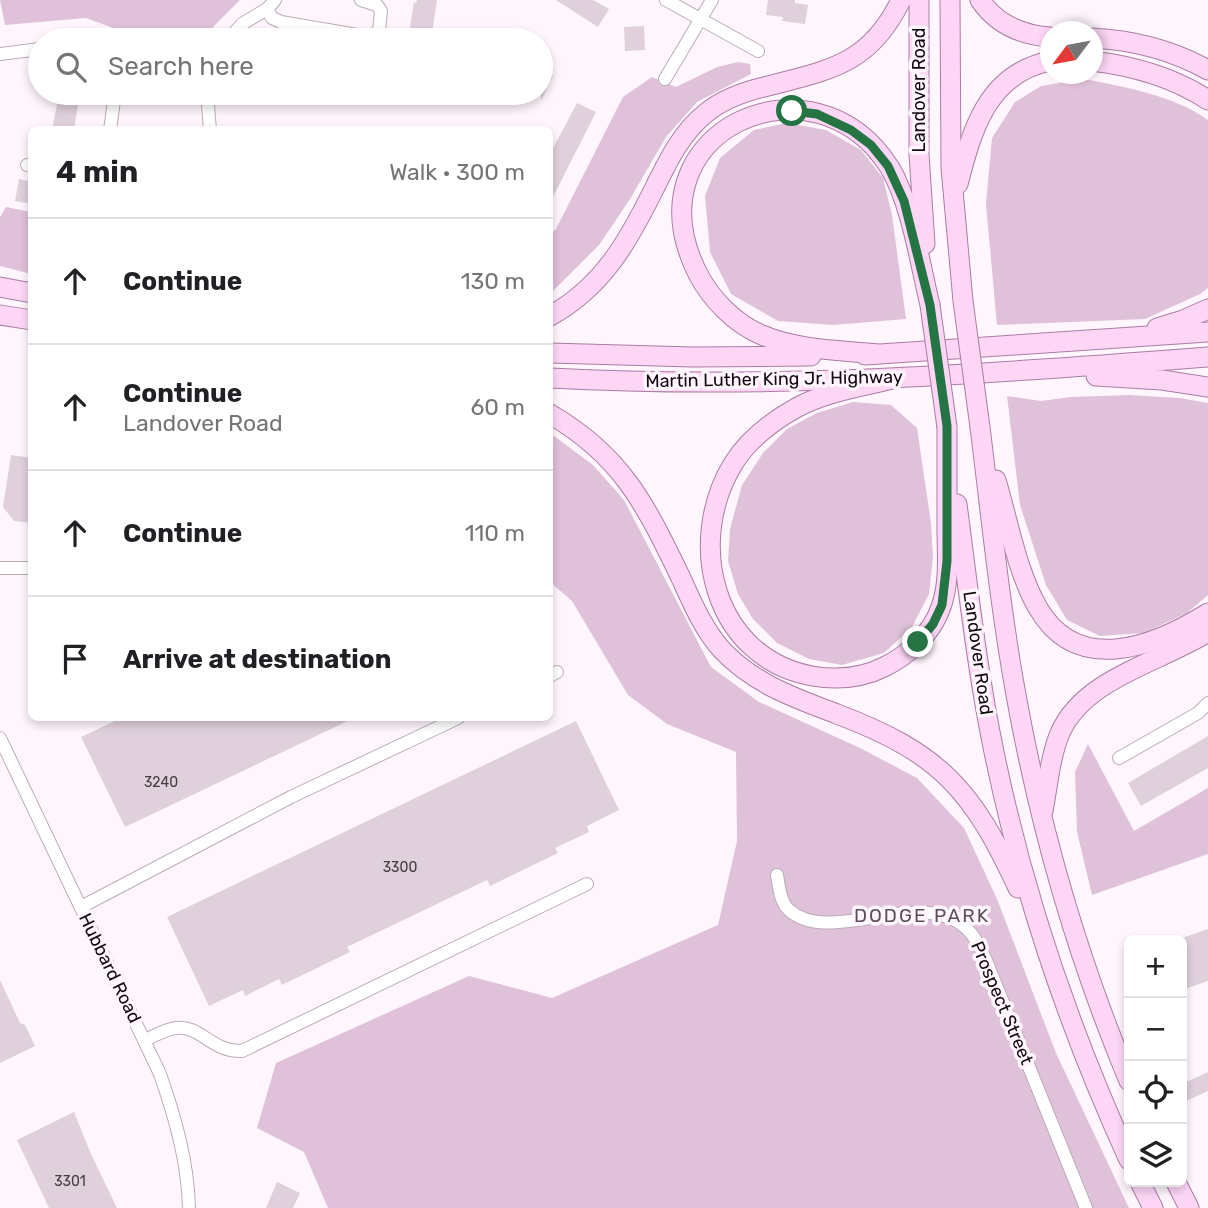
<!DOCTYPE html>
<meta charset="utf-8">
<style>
body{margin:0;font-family:Rubik,sans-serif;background:#f2f2f2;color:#202124}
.controls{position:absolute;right:21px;bottom:21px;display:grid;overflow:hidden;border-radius:10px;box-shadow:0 4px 10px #0003}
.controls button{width:63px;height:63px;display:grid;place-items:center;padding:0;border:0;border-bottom:2px solid #e0e0e0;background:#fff;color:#202124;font:35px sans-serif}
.compass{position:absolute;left:1040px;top:21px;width:63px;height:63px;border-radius:50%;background:#fff;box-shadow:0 4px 10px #0003;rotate:238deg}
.stop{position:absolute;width:21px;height:21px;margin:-16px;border:5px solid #257444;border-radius:50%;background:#fff}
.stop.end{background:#257444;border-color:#fff;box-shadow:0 2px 7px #0008}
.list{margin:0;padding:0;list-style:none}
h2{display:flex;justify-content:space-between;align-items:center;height:91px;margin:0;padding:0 28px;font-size:30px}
h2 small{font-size:23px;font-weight:400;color:#757577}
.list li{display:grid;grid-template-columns:46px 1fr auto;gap:21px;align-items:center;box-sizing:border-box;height:126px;padding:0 28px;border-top:2px solid #e0e0e0}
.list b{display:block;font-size:26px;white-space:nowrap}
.list p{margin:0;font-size:23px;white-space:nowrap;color:#757577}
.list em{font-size:23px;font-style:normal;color:#757577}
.icon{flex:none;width:38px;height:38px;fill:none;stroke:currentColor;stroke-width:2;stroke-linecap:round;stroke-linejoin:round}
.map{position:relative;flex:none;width:1208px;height:1208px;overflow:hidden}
.search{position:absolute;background:#fff;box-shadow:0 4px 10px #0003;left:28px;top:28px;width:525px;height:77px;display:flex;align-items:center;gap:18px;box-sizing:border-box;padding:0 24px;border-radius:38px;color:#757577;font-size:26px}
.panel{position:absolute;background:#fff;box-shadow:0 4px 10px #0003;left:28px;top:126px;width:525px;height:595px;border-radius:10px}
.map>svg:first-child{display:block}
.green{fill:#dfc1d9}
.building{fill:#dfd0dc}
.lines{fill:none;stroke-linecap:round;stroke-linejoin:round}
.minor-casing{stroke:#bbacb8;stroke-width:14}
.primary-casing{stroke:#a97da1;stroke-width:21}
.minor{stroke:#fff;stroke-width:12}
.primary{stroke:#fdd6f6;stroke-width:19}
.primary-bridge-casing{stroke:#a97da1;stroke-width:21;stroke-linecap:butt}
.primary-bridge{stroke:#fdd6f6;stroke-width:19}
.route{stroke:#257444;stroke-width:9}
.labels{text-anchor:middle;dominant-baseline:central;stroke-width:7;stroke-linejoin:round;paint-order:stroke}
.number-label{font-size:14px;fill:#433c42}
.street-label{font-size:18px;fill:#0f0a0e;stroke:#fff6fd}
.neighbourhood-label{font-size:19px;letter-spacing:2px;fill:#5b4f59;stroke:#fff6fd}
</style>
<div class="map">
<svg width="1208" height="1208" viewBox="0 0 1208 1208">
<rect width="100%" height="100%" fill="#fff6fd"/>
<g class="green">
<path d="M 0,0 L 240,0 L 214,26 L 207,40 L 146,40 L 86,18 L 5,25 Z"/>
<path d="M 738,62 L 750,64 L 751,74 L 697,102 L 666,137 L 630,199 L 599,245 L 550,294 L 550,235 L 556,229 L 623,97 L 652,77 L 676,87 L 717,67 Z"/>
<path d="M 1084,79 C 1125,87 1173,95 1208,120 L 1208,288 L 1200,294 L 1145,319 L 997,325 L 986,204 L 992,138 L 1015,102 L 1041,86 Z"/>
<path d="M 787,123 L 826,130 L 861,150 L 883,178 L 892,215 L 906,319 L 833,325 L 778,321 L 731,294 L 710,252 L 705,196 L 720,158 L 754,130 Z"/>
<path d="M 6,207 L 31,212 L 31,274 L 0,266 L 0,217 Z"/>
<path d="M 1129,395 L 1180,398 L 1208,403 L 1208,595 L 1187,613 L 1144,633 L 1100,636 L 1067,620 L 1046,585 L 1020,505 L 1007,396 L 1041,401 L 1070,397 Z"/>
<path d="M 853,402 L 891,405 L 917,428 L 931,523 L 933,558 L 929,594 L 912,627 L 884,653 L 842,665 L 809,659 L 777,643 L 753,619 L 738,594 L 728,561 L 730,529 L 742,485 L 763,453 L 787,429 L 817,413 Z"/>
<path d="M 550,433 L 593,465 L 624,500 L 711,667 L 759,702 L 860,748 L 917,778 L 964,828 L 997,899 L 1056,1053 L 1129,1208 L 328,1208 L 304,1152 L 257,1128 L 276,1063 L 469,976 L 552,998 L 718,925 L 737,841 L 736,752 L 667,724 L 628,695 L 572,601 L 550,582 Z"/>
<path d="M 1088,744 L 1134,831 L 1208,788 L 1208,854 L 1092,895 L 1077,832 L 1075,772 Z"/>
</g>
<g class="building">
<path d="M 417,0 L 437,0 L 431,40 L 408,40 L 414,2 L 416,3 Z"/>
<path d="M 556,0 L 593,0 L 609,9 L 598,27 Z"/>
<path d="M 768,0 L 795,0 L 795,3 L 808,5 L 805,24 L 782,21 L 783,17 L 766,15 Z"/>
<path d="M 644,26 L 645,50 L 625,51 L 624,27 Z"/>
<path d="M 541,69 L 553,76 L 541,101 Z"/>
<path d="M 59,93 L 80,93 L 74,130 L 52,130 Z"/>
<path d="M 577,103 L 596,112 L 550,203 L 550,154 Z"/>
<path d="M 19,179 L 32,182 L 32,204 L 15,201 Z"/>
<path d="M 11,455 L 32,458 L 32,523 L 14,521 L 3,507 Z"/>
<path d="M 113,718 L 354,718 L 125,827 L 81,737 L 115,721 Z"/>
<path d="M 576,721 L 619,810 L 587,826 L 589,832 L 555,848 L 558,853 L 490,886 L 487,880 L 347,947 L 350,952 L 282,985 L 279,979 L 245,996 L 243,990 L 209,1006 L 167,917 Z"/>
<path d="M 1208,736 L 1208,768 L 1141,806 L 1128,783 Z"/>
<path d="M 1208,929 L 1208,981 L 1182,990 L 1182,938 Z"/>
<path d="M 0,980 L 20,1023 L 25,1025 L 35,1046 L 0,1063 Z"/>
<path d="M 1208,1072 L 1208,1091 L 1182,1103 L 1182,1084 Z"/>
<path d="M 74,1112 L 91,1154 L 117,1208 L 49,1208 L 17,1140 Z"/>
<path d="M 277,1182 L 300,1193 L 293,1208 L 266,1208 Z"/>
</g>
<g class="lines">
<g class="minor-casing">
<g id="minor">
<path d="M 275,0 L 267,9 L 272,18 L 281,22 L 363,36 L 372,35 L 379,31 L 381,11 L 377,5 L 361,0"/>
<path d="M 666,0 L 758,51"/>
<path d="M 228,40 L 242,24 L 267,9"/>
<path d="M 0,54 L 40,49"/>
<path d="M 665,79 L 712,0"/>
<path d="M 207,93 L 210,130"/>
<path d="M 110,130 L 115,93"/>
<path d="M 27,165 L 32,166"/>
<path d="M 0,568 L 32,568"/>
<path d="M 550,676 L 557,672"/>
<path d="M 0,738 L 160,1074 C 175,1117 188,1162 189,1208"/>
<path d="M 1119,758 L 1198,713 L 1208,703"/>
<path d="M 777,875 C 779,886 780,902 789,910 C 830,948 926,883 969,931 C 976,938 981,949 985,958 L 1086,1208"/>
<path d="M 81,907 L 291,797 L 458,718"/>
<path d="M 145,1040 C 154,1036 166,1029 176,1028 C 201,1025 211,1052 242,1051 L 587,884"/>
</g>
</g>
<g class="primary-casing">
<g id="primary">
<path d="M 919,0 L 919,154 L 925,244"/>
<path d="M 950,0 L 951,168 L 963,301"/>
<path d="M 980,0 C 997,25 1022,35 1050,37"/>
<path d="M 1092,38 C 1133,40 1172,50 1208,70"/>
<path d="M 1092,61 C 1134,66 1173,77 1208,100"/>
<path d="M 958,184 C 972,130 987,74 1050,61"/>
<path d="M 0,287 L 32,293"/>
<path d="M 0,315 L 32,320"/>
<path d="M 550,316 C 603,287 629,240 655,187 C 669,159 682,132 706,113 C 723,99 743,92 764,87 C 828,70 869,66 901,0"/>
<path d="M 1157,328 L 1183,320 L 1208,309"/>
<path d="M 550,353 L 692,357 L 811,356"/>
<path d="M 877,354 C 840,350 797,350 762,335 C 735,324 711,299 698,274 C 626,132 813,46 890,168 C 911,203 920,264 930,305"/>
<path d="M 865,355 L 1208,332"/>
<path d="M 1096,376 L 1162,380 L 1208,387"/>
<path d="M 550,378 C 769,390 989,374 1208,357"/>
<path d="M 892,379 C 860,387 825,392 796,408 C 771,422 747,441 733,464 C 685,543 714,658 812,676 C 836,680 862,678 884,667 C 909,655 932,633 941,607 C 950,582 947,554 947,528 C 947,494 947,460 947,427"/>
<path d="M 550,414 C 622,456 645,504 680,576 C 692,602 703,629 722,650 C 754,684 795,698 837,714 C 940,753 972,789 1018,888"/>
<path d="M 980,427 C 991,516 1000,607 1016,695 C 1040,828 1077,957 1129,1081"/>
<path d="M 996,480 C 1008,520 1017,572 1038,608 C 1078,677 1155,646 1208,613"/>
<path d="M 957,504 C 968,587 977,670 994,752 C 1023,893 1069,1029 1129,1160"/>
<path d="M 1043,811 C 1048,785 1050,757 1060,733 C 1084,678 1161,662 1208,632"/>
<path d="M 1140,1182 L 1153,1208"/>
<path d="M 1176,1182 L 1189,1208"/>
</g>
</g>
<use href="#minor" class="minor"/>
<use href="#primary" class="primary"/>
<g class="primary-bridge-casing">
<g id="primary-bridge">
<path d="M 963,301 L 980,427"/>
<path d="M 930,305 L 947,427"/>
</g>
</g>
<use href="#primary-bridge" class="primary-bridge"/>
</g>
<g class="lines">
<path class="route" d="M 792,111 L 817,114 L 851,130 L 871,145 L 888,166 L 904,201 L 930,305 L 947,426 L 947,561 L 942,605 L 933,624 L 918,642"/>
</g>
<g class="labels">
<g class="number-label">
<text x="161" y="782">3240</text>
<text x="400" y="867">3300</text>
<text x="70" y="1181">3301</text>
</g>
<g class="street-label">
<text transform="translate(919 90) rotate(-90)">Landover Road</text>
<text transform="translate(774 379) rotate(-1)">Martin Luther King Jr. Highway</text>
<text transform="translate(978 653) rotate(82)">Landover Road</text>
<text transform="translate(110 968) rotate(64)">Hubbard Road</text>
<text transform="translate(1002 1003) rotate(67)">Prospect Street</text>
</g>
<g class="neighbourhood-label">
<text x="922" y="915">DODGE PARK</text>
</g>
</g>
</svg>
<div class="controls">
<button>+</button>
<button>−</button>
<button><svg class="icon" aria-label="locate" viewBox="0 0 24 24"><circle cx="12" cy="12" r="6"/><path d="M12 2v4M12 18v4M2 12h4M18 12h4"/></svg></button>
<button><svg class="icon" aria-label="layers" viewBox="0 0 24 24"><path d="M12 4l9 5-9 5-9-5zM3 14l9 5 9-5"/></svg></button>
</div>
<svg class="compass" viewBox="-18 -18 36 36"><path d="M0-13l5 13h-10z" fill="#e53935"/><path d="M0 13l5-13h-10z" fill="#757577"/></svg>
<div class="stop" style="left:792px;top:111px"></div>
<div class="stop end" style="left:918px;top:642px"></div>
<div class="search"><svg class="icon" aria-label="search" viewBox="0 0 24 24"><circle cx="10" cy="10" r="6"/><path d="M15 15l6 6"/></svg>Search here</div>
<section class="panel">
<h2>4 min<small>Walk · 300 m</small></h2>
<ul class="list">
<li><svg class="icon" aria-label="ahead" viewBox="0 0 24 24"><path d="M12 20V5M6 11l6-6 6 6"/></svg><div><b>Continue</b></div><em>130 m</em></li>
<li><svg class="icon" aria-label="ahead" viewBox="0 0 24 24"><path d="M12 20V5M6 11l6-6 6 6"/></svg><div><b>Continue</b><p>Landover Road</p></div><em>60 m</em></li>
<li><svg class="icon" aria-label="ahead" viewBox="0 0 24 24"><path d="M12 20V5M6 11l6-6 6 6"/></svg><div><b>Continue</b></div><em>110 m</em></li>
<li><svg class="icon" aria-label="arrive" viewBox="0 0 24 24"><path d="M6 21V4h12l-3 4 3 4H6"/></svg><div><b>Arrive at destination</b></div></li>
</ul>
</section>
</div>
